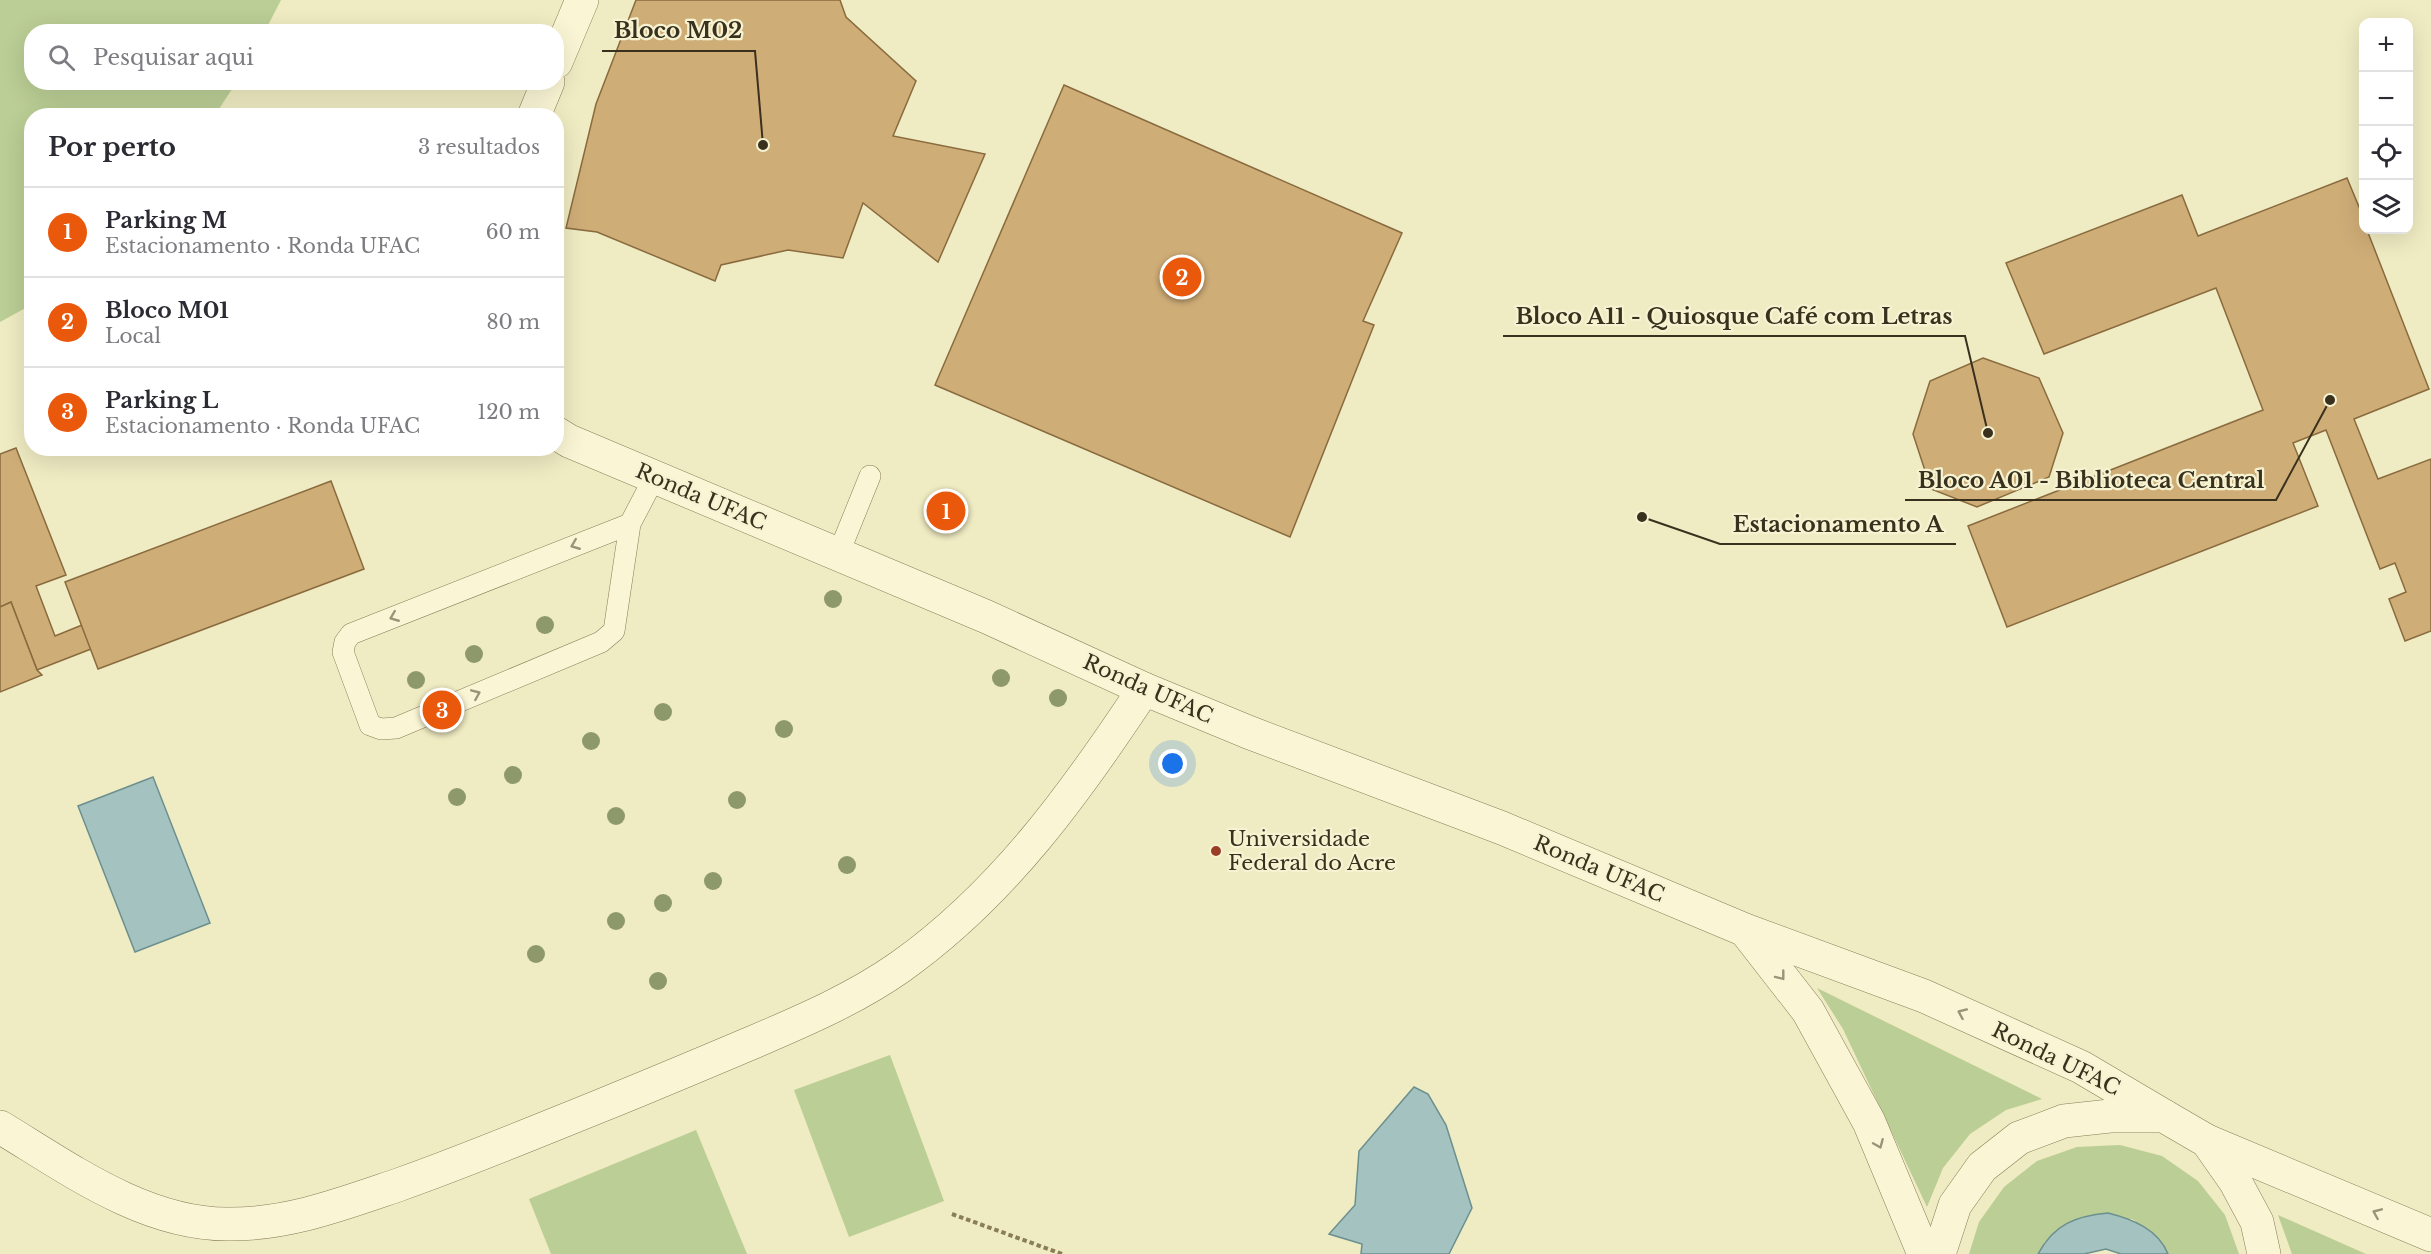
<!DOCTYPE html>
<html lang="pt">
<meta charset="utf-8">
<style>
body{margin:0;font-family:"Libre Baskerville",serif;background:#f2f2f3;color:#2b2b33}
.controls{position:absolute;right:18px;top:18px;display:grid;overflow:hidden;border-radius:12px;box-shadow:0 6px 24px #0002}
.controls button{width:54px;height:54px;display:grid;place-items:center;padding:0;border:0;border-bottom:2px solid #e1e1e2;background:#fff;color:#2b2b33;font:30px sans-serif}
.you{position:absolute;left:1173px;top:764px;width:21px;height:21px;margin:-15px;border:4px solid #fff;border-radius:50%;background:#1a73e8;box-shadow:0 0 0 9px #1a73e833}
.badge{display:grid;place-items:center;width:39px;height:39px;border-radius:50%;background:#ea580c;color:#fff;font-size:20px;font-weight:700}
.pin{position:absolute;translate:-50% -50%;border:3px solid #fff;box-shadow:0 2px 6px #0006}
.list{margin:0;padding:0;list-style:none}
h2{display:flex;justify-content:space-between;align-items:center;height:78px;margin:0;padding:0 24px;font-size:26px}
h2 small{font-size:20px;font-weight:400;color:#7c7c81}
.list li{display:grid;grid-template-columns:39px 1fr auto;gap:18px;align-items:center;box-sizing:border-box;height:90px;padding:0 24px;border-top:2px solid #e1e1e2}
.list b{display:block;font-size:22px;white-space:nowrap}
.list p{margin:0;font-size:20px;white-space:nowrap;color:#7c7c81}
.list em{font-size:20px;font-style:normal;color:#7c7c81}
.icon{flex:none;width:33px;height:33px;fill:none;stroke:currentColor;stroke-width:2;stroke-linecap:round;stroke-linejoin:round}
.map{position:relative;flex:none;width:2431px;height:1254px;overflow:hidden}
.search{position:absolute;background:#fff;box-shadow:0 6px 24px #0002;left:24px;top:24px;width:540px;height:66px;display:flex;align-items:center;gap:15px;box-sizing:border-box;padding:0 21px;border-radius:24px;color:#7c7c81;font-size:22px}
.panel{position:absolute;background:#fff;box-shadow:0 6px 24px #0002;left:24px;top:108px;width:540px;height:348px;border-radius:24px}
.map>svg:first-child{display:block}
.green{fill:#bbce95}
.water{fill:#a4c2bf;stroke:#6b908f;stroke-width:1.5}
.building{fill:#cfad77;stroke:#896b3e;stroke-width:1.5}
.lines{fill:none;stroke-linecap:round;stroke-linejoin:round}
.lane-casing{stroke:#8a7d59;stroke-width:22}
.street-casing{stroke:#8a7d59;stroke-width:34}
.path{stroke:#8a7d59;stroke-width:4;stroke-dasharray:4.5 3;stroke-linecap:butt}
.lane{stroke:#faf6d5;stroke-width:21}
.street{stroke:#faf6d5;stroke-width:33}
.tree{fill:#8e996b}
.oneway{stroke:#9a9379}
.poi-dot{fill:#9a3e27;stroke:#f6f3d2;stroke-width:2}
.labels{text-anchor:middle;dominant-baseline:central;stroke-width:4.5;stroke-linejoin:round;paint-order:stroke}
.street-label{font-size:21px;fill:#39301d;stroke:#f6f3d2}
.poi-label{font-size:21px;fill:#39301d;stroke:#f6f3d2;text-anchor:start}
.leader{fill:none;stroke:#39301d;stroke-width:2}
.callout-dot{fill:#39301d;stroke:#f6f3d2;stroke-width:2}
.callout-label{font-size:22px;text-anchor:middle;font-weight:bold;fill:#39301d;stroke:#f6f3d2;stroke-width:4.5;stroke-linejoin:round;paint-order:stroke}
</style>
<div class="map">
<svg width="2431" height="1254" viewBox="0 0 2431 1254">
<rect width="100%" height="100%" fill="#efebc2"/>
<g class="green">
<path d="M 0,0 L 281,0 L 265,31 L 32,32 L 32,82 L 236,83 L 215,115 L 32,116 L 31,305 L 0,322 Z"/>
<path d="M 1817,988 L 2042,1099 L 2006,1110 L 1970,1134 L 1943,1168 L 1927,1207 L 1843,1029 Z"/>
<path d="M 890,1055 L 944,1201 L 849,1237 L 794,1090 Z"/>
<path d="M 696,1130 L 747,1254 L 551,1254 L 529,1199 Z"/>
<path d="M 2120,1145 L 2162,1156 L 2198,1181 L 2225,1215 L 2239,1254 L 2168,1254 L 2151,1231 L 2132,1219 L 2045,1241 L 2038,1254 L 1969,1254 L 1979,1222 L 2004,1187 L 2037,1161 L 2077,1147 Z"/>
<path d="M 2278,1215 L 2366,1254 L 2292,1254 Z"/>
</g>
<g class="water">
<path d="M 153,777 L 210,923 L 135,952 L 78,806 Z"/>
<path d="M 1414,1087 L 1428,1094 L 1446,1125 L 1472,1208 L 1449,1254 L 1361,1254 L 1362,1244 L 1329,1234 L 1355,1205 L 1359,1151 Z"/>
<path d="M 2108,1213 C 2132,1219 2158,1229 2168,1254 L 2121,1254 L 2106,1249 L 2084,1254 L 2038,1254 C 2054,1224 2076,1216 2108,1213 Z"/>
</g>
<g class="building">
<path d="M 636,0 L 840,0 L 846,17 L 916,81 L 893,136 L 985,154 L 938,262 L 863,203 L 843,258 L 788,250 L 721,265 L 715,281 L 597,232 L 566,228 L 596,104 Z"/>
<path d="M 1064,85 L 1402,233 L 1363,321 L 1374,325 L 1290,537 L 935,385 Z"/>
<path d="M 2347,178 L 2364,219 L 2364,230 L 2367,230 L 2429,389 L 2354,419 L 2378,479 L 2431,459 L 2431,631 L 2405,641 L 2389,599 L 2406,592 L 2395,563 L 2380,569 L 2326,430 L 2293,443 L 2318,506 L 2007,627 L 1968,526 L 2263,410 L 2216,288 L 2044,354 L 2006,263 L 2182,195 L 2198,236 Z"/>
<path d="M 1983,358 L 2039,378 L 2063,433 L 2049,477 L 1977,507 L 1931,489 L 1913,434 L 1930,381 Z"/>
<path d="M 16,448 L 66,575 L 36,586 L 55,636 L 82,625 L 91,649 L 37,670 L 11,602 L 0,607 L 0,454 Z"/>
<path d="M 331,481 L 364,569 L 98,669 L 65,582 Z"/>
<path d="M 11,602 L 37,670 L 42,675 L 0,692 L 0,607 Z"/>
</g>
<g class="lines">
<g class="lane-casing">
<g id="lane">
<path d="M 630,524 L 351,634 L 345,642 L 343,652 L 370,725 L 381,729 L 396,728 L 601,642 L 614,631 L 630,524 L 654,478"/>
<path d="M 838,555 L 870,476"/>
</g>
</g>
<g class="street-casing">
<g id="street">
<path d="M 556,62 L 582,0"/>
<path d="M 534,116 L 548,82"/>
<path d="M 556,433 L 569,441 L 987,617 L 1144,689 L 1248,732 L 1502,828 L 1745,930 L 1924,996 L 2081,1067 L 2164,1116"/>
<path d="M 1745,930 L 1808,1011 L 1869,1122 L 1924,1254"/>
<path d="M 0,1127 C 68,1168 144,1224 227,1224 C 287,1225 342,1204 398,1185 C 466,1161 533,1133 600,1106 C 652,1085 704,1063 756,1041 C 805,1020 856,998 900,967 C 1003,894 1076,792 1144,689"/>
<path d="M 2207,1141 L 2431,1235"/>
<path d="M 1939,1254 L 1955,1205 L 1982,1167 L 2019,1138 L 2064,1121 L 2110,1116 L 2164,1116 L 2207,1141 L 2235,1181 L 2257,1222 L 2264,1254"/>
</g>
</g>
<path class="path" d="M 952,1214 L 1062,1254"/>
<use href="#lane" class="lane"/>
<use href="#street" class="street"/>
</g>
<g class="tree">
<circle cx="833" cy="599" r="9"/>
<circle cx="545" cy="625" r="9"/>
<circle cx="474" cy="654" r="9"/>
<circle cx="1001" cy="678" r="9"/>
<circle cx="416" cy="680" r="9"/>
<circle cx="1058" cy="698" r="9"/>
<circle cx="663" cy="712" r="9"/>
<circle cx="784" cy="729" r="9"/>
<circle cx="591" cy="741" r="9"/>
<circle cx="513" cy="775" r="9"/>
<circle cx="457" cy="797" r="9"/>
<circle cx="737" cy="800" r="9"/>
<circle cx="616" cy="816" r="9"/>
<circle cx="847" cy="865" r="9"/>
<circle cx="713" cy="881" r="9"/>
<circle cx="663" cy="903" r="9"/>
<circle cx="616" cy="921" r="9"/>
<circle cx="536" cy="954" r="9"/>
<circle cx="658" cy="981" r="9"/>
</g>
<defs><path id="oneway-chevron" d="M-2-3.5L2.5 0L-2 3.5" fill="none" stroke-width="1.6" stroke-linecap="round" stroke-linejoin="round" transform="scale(1.5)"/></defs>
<g class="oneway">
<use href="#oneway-chevron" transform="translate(575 545) rotate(158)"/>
<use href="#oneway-chevron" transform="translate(394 617) rotate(158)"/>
<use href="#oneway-chevron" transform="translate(476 694) rotate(-23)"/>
<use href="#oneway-chevron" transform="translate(1781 976) rotate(52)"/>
<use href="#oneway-chevron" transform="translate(1962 1013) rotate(-156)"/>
<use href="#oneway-chevron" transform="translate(1879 1144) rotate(67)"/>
<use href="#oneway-chevron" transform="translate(2377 1213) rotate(-157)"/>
</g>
<circle class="poi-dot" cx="1216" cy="851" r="6"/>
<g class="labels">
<g class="street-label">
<text transform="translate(701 497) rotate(23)">Ronda UFAC</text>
<text transform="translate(1148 689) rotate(24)">Ronda UFAC</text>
<text transform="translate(1599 869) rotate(23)">Ronda UFAC</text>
<text transform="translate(2056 1059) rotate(26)">Ronda UFAC</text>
</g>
<g class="poi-label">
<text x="1228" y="839">Universidade<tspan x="1228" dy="24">Federal do Acre</tspan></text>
</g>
</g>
<path class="leader" d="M763 145L755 51H602M1988 433L1965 336H1503M2330 400L2276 500H1905M1642 517L1720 544H1956"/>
<g class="callout-dot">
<circle cx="763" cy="145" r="6"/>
<circle cx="1988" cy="433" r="6"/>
<circle cx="2330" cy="400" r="6"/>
<circle cx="1642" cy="517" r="6"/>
</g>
<g class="callout-label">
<text x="678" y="38">Bloco M02</text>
<text x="1734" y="324">Bloco A11 - Quiosque Café com Letras</text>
<text x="2091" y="488">Bloco A01 - Biblioteca Central</text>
<text x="1838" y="532">Estacionamento A</text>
</g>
</svg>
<div class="controls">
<button>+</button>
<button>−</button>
<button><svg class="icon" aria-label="locate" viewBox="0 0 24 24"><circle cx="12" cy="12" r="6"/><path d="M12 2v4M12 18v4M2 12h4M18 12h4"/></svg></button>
<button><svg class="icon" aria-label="layers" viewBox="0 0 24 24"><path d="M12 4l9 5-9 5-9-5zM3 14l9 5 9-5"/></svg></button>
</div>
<div class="you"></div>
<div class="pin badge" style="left:946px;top:511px">1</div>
<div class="pin badge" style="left:1182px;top:277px">2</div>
<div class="pin badge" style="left:442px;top:710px">3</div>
<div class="search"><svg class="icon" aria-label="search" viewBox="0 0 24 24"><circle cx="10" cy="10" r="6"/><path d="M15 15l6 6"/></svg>Pesquisar aqui</div>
<section class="panel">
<h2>Por perto<small>3 resultados</small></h2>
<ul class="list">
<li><span class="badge">1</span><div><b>Parking M</b><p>Estacionamento · Ronda UFAC</p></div><em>60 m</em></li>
<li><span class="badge">2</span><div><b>Bloco M01</b><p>Local</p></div><em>80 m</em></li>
<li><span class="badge">3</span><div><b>Parking L</b><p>Estacionamento · Ronda UFAC</p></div><em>120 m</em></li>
</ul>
</section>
</div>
